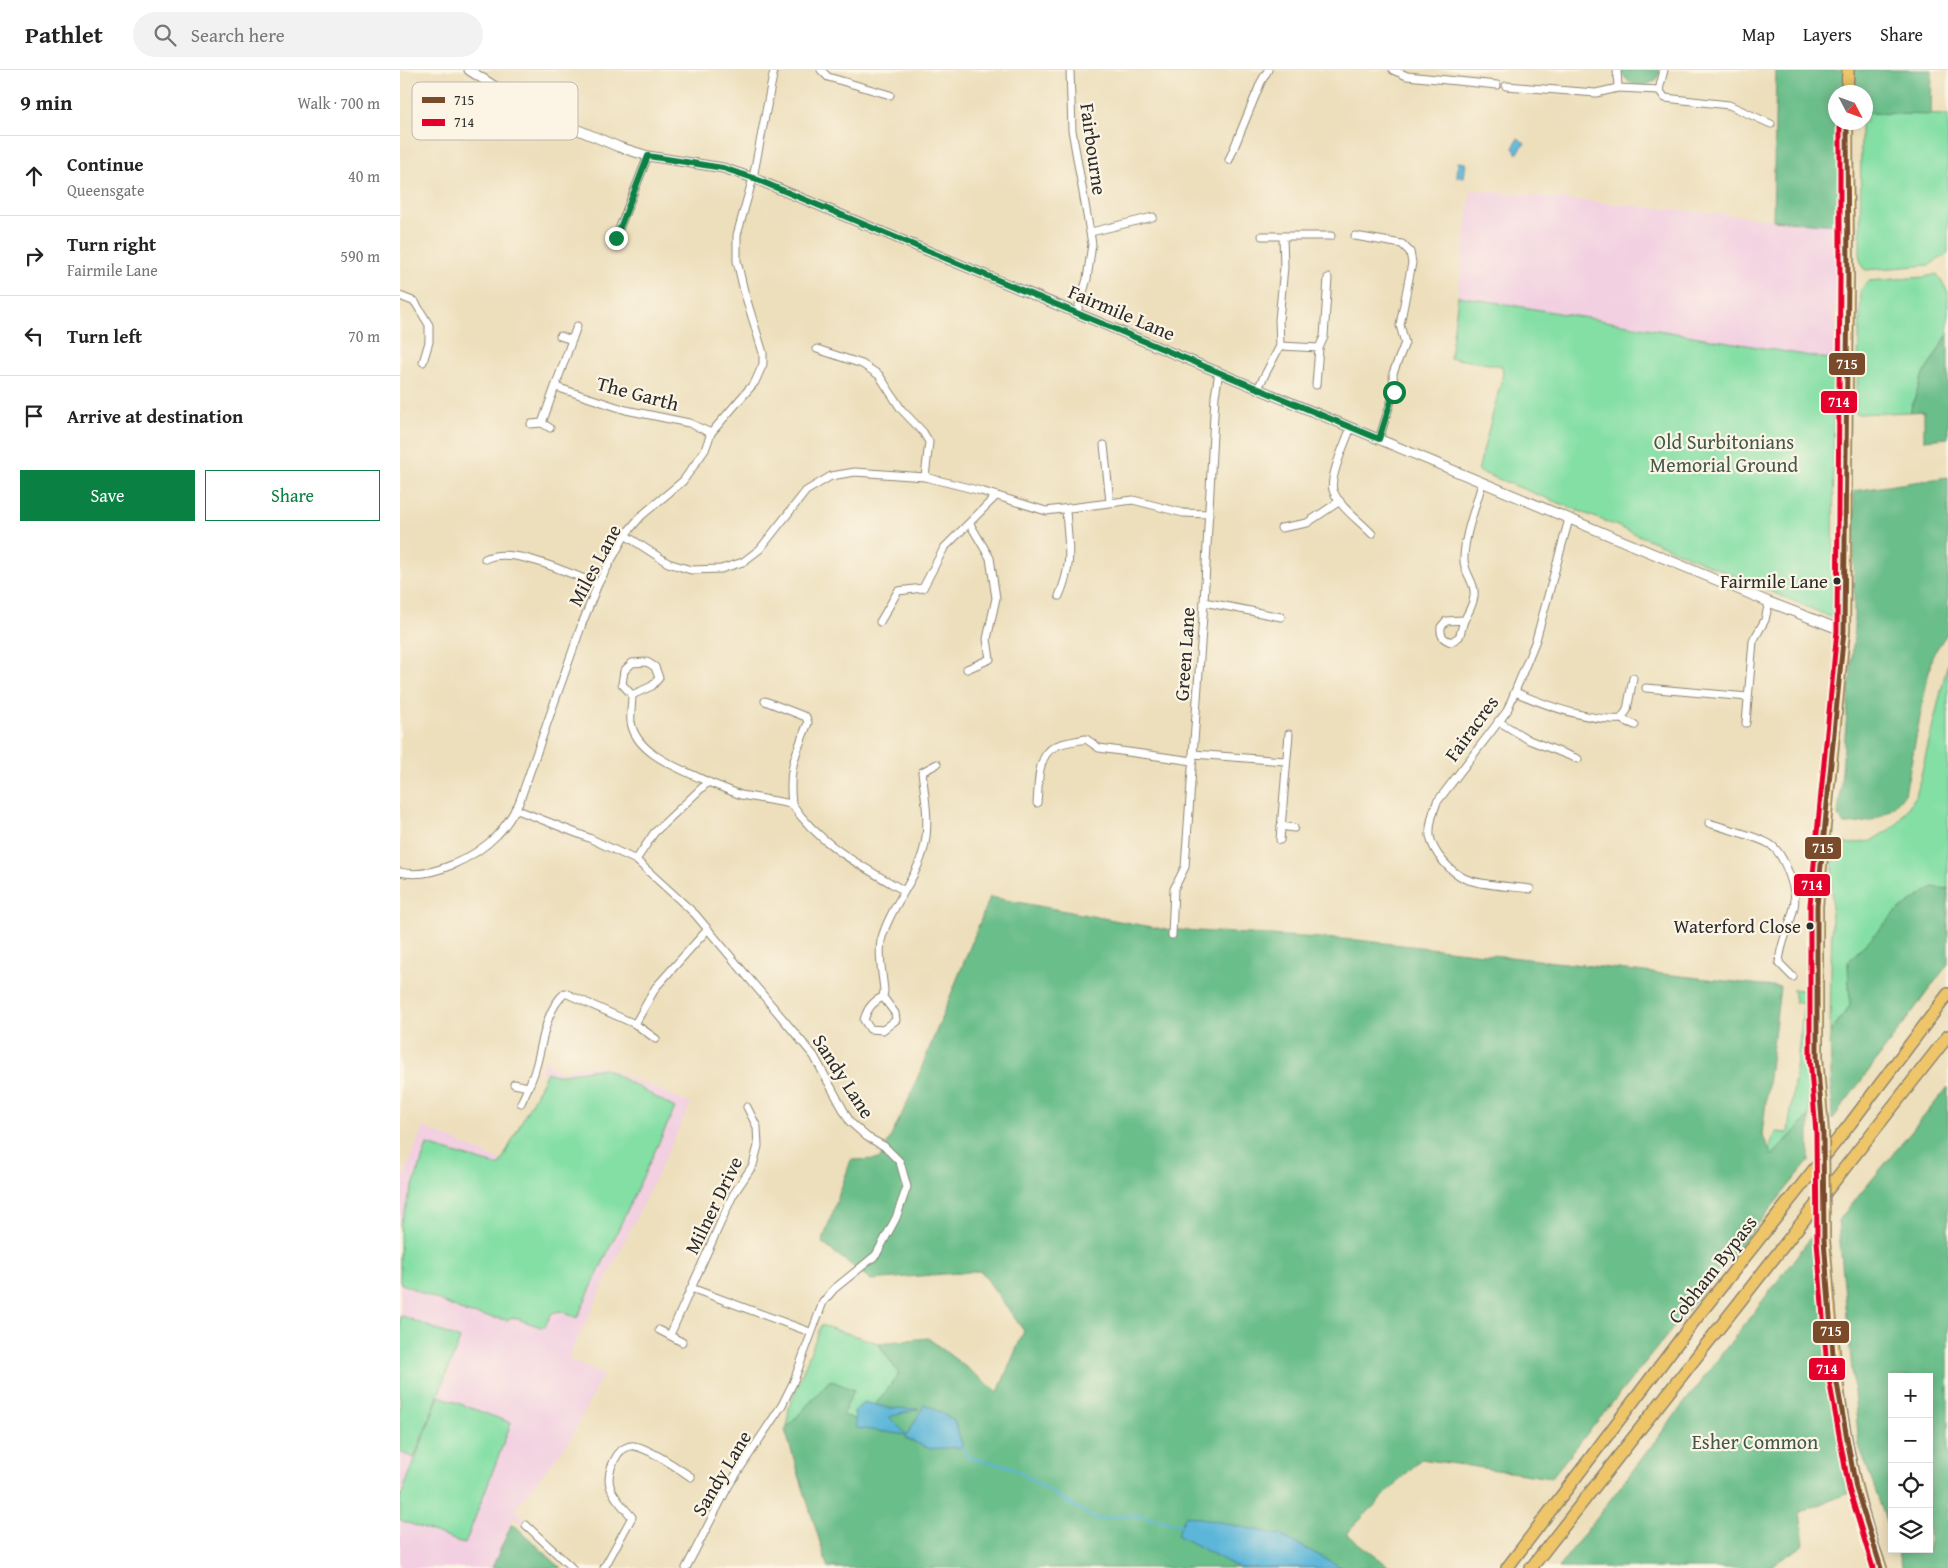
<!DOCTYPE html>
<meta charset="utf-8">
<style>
body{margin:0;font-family:"Gentium Book Plus",serif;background:#f2f2f2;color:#222}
.controls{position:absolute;right:15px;bottom:15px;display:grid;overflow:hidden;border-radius:0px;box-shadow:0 2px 12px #0003}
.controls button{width:45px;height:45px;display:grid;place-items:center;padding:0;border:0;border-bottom:1px solid #e0e0e0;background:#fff;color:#222;font:25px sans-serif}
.compass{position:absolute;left:1428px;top:15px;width:45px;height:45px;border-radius:50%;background:#fff;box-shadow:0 2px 12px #0003;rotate:131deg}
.stop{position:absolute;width:15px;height:15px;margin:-11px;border:4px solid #0b8043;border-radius:50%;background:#fff}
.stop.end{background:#0b8043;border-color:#fff;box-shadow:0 1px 5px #0008}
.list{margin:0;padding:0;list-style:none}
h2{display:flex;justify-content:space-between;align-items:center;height:65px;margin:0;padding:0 20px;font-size:21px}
h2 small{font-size:16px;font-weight:400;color:#767676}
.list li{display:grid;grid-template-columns:32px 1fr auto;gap:15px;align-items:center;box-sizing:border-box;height:80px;padding:0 20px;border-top:1px solid #e0e0e0}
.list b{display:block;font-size:19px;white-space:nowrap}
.list p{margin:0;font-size:16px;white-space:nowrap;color:#767676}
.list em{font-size:16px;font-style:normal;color:#767676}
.actions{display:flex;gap:10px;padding:15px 20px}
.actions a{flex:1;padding:11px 0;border:1px solid #0b8043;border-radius:0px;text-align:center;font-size:18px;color:#0b8043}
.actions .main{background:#0b8043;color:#fff}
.icon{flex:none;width:28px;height:28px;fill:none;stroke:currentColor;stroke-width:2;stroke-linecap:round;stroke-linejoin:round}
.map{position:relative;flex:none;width:1548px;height:1498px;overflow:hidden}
header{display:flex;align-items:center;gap:30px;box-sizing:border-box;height:70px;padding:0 25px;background:#fff;border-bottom:1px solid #e0e0e0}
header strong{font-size:24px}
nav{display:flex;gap:28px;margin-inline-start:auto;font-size:18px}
.search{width:350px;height:45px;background:#f2f2f2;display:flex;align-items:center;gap:12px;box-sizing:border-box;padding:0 18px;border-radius:28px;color:#767676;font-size:19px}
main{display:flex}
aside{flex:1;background:#fff}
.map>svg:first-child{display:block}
.built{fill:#f2cfe1}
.green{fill:#84dfa5;stroke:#588568}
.forest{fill:#6bbe8a;stroke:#4b745a}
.water{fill:#5cb6d9;stroke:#447082}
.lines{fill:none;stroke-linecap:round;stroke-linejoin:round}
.stream{stroke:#5cb6d9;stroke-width:2.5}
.minor-casing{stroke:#8c8574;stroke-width:9}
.tertiary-casing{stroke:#8c8574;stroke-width:11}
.primary-casing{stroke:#8c8574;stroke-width:14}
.trunk-casing{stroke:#8c8574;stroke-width:14}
.minor{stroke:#fff;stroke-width:7}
.tertiary{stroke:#fff;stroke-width:9}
.primary{stroke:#eec569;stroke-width:11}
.trunk{stroke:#eec569;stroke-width:11}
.primary-bridge-casing{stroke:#8c8574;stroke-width:14;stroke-linecap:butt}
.primary-bridge{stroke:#eec569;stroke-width:11}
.bus-1-casing{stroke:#fcf5e5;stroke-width:9}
.bus-2-casing{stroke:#fcf5e5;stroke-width:9}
.bus-1{stroke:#7a4b2a;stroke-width:5}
.bus-2{stroke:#e4002b;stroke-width:5}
.route{stroke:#0b8043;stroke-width:6}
.bus-dot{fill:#2b2b2b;stroke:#fcf5e5;stroke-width:2}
.labels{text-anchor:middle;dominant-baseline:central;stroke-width:4.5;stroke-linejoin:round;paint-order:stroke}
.bus-label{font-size:19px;fill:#2b2b2b;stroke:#fcf5e5;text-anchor:end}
.street-label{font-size:20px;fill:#2b2b2b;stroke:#fcf5e5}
.park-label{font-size:20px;fill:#41584a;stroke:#fcf5e5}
.key{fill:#fcf5e5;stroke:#bdb8ad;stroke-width:1}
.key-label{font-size:14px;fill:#2b2b2b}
.line-badge{stroke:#fcf5e5;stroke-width:2}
.badge-label{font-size:14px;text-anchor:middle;font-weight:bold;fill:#fff}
</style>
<header>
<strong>Pathlet</strong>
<div class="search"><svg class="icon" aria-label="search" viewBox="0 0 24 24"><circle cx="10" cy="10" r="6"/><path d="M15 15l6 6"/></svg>Search here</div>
<nav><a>Map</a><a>Layers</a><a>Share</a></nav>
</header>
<main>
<aside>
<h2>9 min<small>Walk · 700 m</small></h2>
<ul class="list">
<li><svg class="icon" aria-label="ahead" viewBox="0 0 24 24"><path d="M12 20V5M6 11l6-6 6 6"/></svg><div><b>Continue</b><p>Queensgate</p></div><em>40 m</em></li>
<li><svg class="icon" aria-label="right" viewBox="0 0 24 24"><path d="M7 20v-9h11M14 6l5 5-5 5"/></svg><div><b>Turn right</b><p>Fairmile Lane</p></div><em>590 m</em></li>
<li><svg class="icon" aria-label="left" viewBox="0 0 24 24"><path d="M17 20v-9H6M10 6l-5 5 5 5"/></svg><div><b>Turn left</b></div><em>70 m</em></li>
<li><svg class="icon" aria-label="arrive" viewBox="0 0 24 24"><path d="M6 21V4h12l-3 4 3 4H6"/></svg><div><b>Arrive at destination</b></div></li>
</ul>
<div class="actions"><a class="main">Save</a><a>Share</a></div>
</aside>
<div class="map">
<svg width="1548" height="1498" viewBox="0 0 1548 1498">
<rect width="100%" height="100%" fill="#fcf5e5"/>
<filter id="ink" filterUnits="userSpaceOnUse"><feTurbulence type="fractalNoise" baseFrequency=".02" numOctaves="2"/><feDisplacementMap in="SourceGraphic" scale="10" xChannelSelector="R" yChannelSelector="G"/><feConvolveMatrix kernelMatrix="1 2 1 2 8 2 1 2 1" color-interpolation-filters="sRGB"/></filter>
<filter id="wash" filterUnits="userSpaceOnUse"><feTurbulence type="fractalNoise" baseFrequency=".0096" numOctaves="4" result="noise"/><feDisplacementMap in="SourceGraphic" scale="20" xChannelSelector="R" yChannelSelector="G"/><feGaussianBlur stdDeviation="1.12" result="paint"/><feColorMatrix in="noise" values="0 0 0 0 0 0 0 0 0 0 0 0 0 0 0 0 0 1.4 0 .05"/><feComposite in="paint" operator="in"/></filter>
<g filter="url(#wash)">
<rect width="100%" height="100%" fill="#eddfbc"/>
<g class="built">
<path d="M 1071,120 L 1436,155 L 1434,290 L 1058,226 Z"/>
<path d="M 144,990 L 160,1003 L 180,995 L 209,998 L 291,1034 L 168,1289 L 203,1304 L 169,1372 L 115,1439 L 127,1452 L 126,1457 L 113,1448 L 93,1498 L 0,1498 L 0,1117 L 23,1057 L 102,1091 L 146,1004 L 141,1001 Z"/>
</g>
<g class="green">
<path d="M 1466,43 L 1548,45 L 1548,184 L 1529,195 L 1466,200 L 1463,198 L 1460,189 L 1461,53 L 1466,52 Z"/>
<path d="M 1537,204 L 1548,222 L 1548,264 L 1522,307 L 1510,342 L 1456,344 L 1461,219 L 1468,211 L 1525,207 Z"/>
<path d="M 1058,226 L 1434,290 L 1433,548 L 1217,456 L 1078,401 L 1103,304 L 1102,296 L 1050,288 Z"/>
<path d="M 1548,592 L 1548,820 L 1495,843 L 1448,892 L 1450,936 L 1430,962 L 1433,778 L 1441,772 L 1451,774 L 1471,771 L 1495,756 L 1516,726 Z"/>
<path d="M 1393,919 L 1407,921 L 1409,1046 L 1371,1087 L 1368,1081 L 1376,1062 L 1388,1063 L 1404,934 L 1395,932 Z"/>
<path d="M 204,998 L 275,1038 L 177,1248 L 160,1241 L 152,1243 L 144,1258 L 112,1247 L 107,1250 L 67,1243 L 0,1213 L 0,1154 L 27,1075 L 99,1096 L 147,1002 L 156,1005 Z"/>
<path d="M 0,1245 L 60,1269 L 14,1388 L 0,1382 Z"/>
<path d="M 421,1255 L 478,1273 L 499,1304 L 462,1352 L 443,1345 L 430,1310 L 387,1358 L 389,1337 Z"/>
<path d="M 39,1326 L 111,1353 L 65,1474 L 0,1450 L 0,1429 Z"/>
</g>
<g class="forest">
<path d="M 1221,0 L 1261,0 L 1256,10 C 1242,19 1227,17 1221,0 Z"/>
<path d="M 1376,0 L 1532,0 L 1531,45 L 1466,43 L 1466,22 L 1436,22 L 1436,52 L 1443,53 L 1436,155 L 1373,150 Z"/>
<path d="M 1548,264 L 1548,368 L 1524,370 L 1524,341 L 1510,342 L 1522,307 Z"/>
<path d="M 1548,407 L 1548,562 L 1532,586 L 1505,724 C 1486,746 1474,754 1444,754 L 1438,746 L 1454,565 L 1454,421 Z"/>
<path d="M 1533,817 L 1548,819 L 1548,894 L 1432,1050 L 1430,962 L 1450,936 L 1448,892 L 1495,843 Z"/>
<path d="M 590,827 L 762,859 L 957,870 L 1380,917 L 1362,1064 L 1372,1086 L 1409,1046 L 1409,1091 L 1151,1408 L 1021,1389 L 946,1464 L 991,1498 L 428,1498 L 385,1360 L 430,1310 L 454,1320 L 443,1345 L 462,1352 L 499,1304 L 478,1273 L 528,1268 L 598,1322 L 624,1261 L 581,1201 L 471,1210 L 422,1173 L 451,1090 L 480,1089 L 509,1029 Z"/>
<path d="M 1548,1017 L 1548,1498 L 1503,1498 L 1496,1479 L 1529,1479 L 1529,1307 L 1492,1307 L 1492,1467 L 1459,1375 L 1438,1151 Z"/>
<path d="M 1412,1166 L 1450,1423 L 1400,1442 L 1404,1475 L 1368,1498 L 1158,1498 Z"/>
<path d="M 112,1453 L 161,1498 L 92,1498 Z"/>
</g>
<g class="water">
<path d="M 1118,68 L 1125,73 L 1117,84 L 1113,78 Z"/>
<path d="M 1058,92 L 1066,93 L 1064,108 L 1057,107 Z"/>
<path d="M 464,1332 L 488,1338 L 519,1339 L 489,1347 L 507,1365 L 525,1334 L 554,1350 L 563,1377 L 530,1379 L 505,1368 L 506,1365 L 456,1358 L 454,1341 Z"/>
<path d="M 786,1445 L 880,1465 L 943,1498 L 839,1498 L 777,1465 Z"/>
</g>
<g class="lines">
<path class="stream" d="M 563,1377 L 569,1388 L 609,1396 L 695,1449 L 735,1445 L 781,1455"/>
</g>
</g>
<g filter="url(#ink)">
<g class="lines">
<g class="minor-casing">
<g id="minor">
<path d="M 421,0 L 428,7 L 490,25"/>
<path d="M 670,0 L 672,60 L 692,174 L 687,209 L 677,242"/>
<path d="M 993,0 L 1007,6 L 1097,15"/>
<path d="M 1217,0 L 1218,18 L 1259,20 L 1264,0"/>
<path d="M 1106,16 L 1196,23 L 1218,18"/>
<path d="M 1259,20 L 1265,28 L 1329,35 L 1371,54"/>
<path d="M 829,90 L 861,12 L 868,0"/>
<path d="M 691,162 L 753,147"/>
<path d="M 862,166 L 931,166"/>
<path d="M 955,166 L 1002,174 L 1010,182 L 1012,193 L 1000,255 L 1005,273 L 993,303 L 994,322 L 979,369"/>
<path d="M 216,167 L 248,86"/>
<path d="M 0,226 L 15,232 L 29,255 L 29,272 L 23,292"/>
<path d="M 160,266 L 172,270"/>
<path d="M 880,276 L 919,278 L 916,315"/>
<path d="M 919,278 L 924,267 L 928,208"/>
<path d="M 417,279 L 462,294 L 479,305 L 501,339 L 523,362 L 529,372 L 525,407"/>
<path d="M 156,317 L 226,340 L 289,353 L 311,363"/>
<path d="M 858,318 L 880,276 L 879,250 L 884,197 L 883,166"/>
<path d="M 142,353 L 177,256"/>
<path d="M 131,354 L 142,353 L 150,358"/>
<path d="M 951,357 C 946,371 929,407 933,420 C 939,437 960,451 972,464"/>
<path d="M 704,375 L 710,432"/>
<path d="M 881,458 L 907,453 L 940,431"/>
<path d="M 225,465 L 268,493 L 291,500 L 321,499 L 343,492 L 360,479 L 406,421 L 431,406 L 455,402 L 525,407 L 581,421 L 646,441 L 733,430 L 783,443 L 809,444"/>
<path d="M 85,489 C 113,475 169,504 198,514"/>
<path d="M 659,526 C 674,491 668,476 666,440"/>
<path d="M 804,532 L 881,547"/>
<path d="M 1064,550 L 1046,551 L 1041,557 C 1040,566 1043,569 1051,572 L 1059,567 C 1062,561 1062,554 1065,549 C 1070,539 1077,528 1073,516 C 1070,506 1063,499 1064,487 C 1065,462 1076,437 1082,413"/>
<path d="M 480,552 L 498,521 L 523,518 L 544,478 L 596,426"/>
<path d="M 567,599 L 590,589 L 587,569 L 596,528 L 590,488 L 570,454"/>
<path d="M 1246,618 L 1348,627"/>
<path d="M 1115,622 C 1145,635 1189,651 1221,649 L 1227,640 L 1233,608"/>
<path d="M 232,625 L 252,616 L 259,608 L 255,597 L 247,592 L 232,593 L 224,601 L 222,614 L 232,625 C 232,634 230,644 231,652 C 236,685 282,699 308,712"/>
<path d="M 365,631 L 406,647 L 408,653 C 395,685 388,699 392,734"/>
<path d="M 1221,649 L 1235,655"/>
<path d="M 1098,651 L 1129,670 L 1178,689"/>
<path d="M 1346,653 L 1353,571 L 1365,550 L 1369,532"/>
<path d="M 793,684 L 885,691"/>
<path d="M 637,733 C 639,715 636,685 656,676 C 665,672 676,671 686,669 L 699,678 L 793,691"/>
<path d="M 115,739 L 189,768 L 236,790 L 295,844 L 414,986 L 450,1052 L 467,1067 L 484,1076 L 500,1092 L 507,1117 L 496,1148 L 476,1185 L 434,1219 L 423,1232 L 393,1313 L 382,1335 L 329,1415 L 286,1498"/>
<path d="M 1309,753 C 1323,758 1360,767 1371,775 C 1384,784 1398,822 1394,837 C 1390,857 1380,873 1379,893 L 1393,907"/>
<path d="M 881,756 L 894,758"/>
<path d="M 880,770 L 889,664"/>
<path d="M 236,790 L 254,763 L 308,712 L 341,725 L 392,734 C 418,774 463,797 503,820"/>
<path d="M 0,802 C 31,810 76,787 97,765 C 106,756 113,744 119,733 L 182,554 L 198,514 L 225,465 L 241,446 L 283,411 L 305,380 L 311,363 L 355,312 L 363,294 L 363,283 L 344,221 L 337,191 L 337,165 L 353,108 L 374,0"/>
<path d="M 1130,819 C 1112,816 1083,816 1066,809 C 1050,802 1033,783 1030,766 C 1029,754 1033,742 1037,732 L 1107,641 L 1136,570 L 1169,449"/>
<path d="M 772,865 L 774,819 L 785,797 L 804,532 L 815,326 L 819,302"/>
<path d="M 483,927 C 473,931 467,939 464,950 L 470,959 L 483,960 L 496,950 L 495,943 L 483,927 L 484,921 C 483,906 478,886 481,871 C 489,838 516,811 524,778 C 530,754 525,727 522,702 L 537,694"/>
<path d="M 235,954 L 256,917 L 308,859"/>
<path d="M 114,1014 L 128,1017"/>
<path d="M 121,1033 C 126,1022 132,1011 135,1000 C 143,975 144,941 165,923 L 235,954 L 256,969"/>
<path d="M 291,1218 L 410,1262"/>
<path d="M 259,1260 L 282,1272"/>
<path d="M 270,1265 L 333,1125 L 353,1095 L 358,1076 L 357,1057 L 347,1037"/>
<path d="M 126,1455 L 172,1498"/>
<path d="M 204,1498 L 232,1447 C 213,1425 199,1413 218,1384 C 221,1380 228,1375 234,1376 C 248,1378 278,1398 291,1407"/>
</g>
</g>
<g class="tertiary-casing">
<path id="tertiary" d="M 69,0 L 94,16 L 150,43 L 176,59 L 219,77 L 248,86 L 323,98 L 353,108 L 1369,532 L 1444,561"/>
</g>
<g class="primary-casing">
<g id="primary">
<path d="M 1447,22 L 1448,0"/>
<path d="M 1423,1063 L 1417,987 L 1417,836 L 1444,561 L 1448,209 L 1447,52"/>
<path d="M 1424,1170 C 1433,1281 1440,1393 1481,1498"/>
</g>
</g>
<g class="trunk-casing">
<g id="trunk">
<path d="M 1107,1498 L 1291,1255 L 1450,1054 L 1548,924"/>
<path d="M 1131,1498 L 1548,966"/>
</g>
</g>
<use href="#minor" class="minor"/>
<use href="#tertiary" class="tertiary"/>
<use href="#primary" class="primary"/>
<use href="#trunk" class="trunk"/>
<g class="primary-bridge-casing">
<path id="primary-bridge" d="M 1423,1063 L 1424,1170"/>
</g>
<use href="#primary-bridge" class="primary-bridge"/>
<g class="bus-1-casing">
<path id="bus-1" d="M 1447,52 L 1448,209 L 1444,561 L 1417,836 L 1417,987 L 1423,1063 L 1424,1170 L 1434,1297 L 1456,1418 L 1481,1498"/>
</g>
<g class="bus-2-casing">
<path id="bus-2" d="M 1440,52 L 1440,209 L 1437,561 L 1410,835 L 1410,987 L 1416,1063 L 1417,1171 L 1427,1298 L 1449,1419 L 1473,1498"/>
</g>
<use href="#bus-1" class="bus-1"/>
<use href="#bus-2" class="bus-2"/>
</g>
</g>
<g class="lines" filter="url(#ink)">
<path class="route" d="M 216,168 L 248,86 L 323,98 L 353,108 L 979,369 L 994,322"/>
</g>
<g class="bus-dot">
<circle cx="1437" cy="511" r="4.5"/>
<circle cx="1410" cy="856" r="4.5"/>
</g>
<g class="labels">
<g class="bus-label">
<text x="1428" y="511">Fairmile Lane</text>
<text x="1401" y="856">Waterford Close</text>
</g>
<g class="street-label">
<text transform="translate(694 79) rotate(82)">Fairbourne</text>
<text transform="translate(722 242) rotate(23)">Fairmile Lane</text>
<text transform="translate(238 323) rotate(15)">The Garth</text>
<text transform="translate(194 495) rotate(-62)">Miles Lane</text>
<text transform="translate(784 584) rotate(-86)">Green Lane</text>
<text transform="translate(1071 658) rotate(-54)">Fairacres</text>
<text transform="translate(444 1006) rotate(57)">Sandy Lane</text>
<text transform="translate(313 1135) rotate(-64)">Milner Drive</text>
<text transform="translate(1312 1199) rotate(-52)">Cobham Bypass</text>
<text transform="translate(321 1403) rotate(-59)">Sandy Lane</text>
</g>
<g class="park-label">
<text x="1324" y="371">Old Surbitonians<tspan x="1324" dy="23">Memorial Ground</tspan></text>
<text x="1355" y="1371">Esher Common</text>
</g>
</g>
<rect x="12" y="12" width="166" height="58" rx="8" class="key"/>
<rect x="22" y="27" width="23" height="6" fill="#7a4b2a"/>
<rect x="22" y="49" width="23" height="7" fill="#e4002b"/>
<g class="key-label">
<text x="54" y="35">715</text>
<text x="54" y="57">714</text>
</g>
<g class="line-badge">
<rect x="1428" y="282" width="38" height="24" rx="5" fill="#7a4b2a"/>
<rect x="1420" y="320" width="38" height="24" rx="5" fill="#e4002b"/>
<rect x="1404" y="766" width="38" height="24" rx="5" fill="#7a4b2a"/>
<rect x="1393" y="803" width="38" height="24" rx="5" fill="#e4002b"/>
<rect x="1412" y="1250" width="38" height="24" rx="5" fill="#7a4b2a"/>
<rect x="1408" y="1287" width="38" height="24" rx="5" fill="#e4002b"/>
</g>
<g class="badge-label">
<text x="1447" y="299">715</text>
<text x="1439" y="337">714</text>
<text x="1423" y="783">715</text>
<text x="1412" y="820">714</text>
<text x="1431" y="1266">715</text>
<text x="1427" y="1304">714</text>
</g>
</svg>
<div class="controls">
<button>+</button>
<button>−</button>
<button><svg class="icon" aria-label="locate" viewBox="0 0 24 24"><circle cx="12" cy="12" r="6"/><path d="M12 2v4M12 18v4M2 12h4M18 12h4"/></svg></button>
<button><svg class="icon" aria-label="layers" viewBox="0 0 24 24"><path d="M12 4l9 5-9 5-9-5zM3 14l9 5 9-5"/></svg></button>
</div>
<svg class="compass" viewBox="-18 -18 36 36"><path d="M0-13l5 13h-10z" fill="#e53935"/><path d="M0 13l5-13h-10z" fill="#767676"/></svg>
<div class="stop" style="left:994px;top:322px"></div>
<div class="stop end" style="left:216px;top:168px"></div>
</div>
</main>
